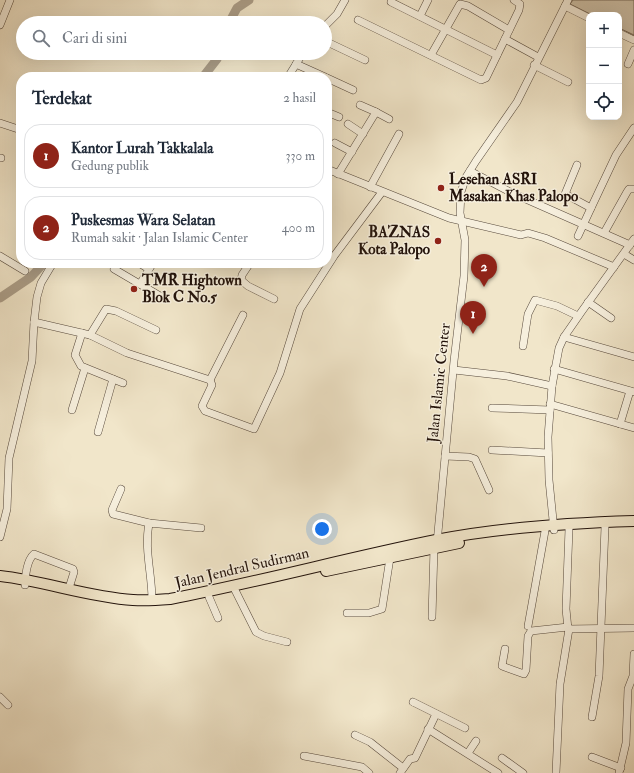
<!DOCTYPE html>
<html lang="id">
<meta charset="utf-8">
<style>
body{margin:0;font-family:"IM FELL Double Pica",serif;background:#f6f6f7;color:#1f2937}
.controls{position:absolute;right:12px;top:12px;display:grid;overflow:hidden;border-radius:8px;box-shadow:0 4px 16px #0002}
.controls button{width:36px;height:36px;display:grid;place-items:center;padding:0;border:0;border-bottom:1px solid #e0e1e3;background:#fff;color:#1f2937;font:20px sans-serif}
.you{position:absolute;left:322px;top:529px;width:14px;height:14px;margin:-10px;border:3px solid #fff;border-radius:50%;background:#1a73e8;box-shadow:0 0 0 6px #1a73e833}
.badge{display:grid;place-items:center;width:26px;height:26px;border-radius:50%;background:#8f2418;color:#fff;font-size:13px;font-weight:700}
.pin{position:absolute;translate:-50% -33px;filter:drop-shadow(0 1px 2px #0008)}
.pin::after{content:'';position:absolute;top:21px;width:14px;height:12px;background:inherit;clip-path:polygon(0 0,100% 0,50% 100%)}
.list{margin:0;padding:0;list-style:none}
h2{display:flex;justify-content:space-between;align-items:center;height:52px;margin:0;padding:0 16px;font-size:17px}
h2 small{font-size:13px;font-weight:400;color:#747a83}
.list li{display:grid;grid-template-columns:26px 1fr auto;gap:12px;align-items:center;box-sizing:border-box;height:64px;margin:0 8px 8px;padding:0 8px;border:1px solid #e0e1e3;border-radius:16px}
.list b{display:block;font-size:15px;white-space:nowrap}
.list p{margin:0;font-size:13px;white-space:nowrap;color:#747a83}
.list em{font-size:13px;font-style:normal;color:#747a83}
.icon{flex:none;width:22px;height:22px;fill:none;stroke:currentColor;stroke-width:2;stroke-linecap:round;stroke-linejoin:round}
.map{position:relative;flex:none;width:634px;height:773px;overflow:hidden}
.search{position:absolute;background:#fff;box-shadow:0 4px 16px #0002;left:16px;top:16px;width:316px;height:44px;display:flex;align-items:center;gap:10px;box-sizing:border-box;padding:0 14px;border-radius:22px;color:#747a83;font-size:15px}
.panel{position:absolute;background:#fff;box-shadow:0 4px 16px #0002;left:16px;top:72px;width:316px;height:196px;border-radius:16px}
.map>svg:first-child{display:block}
.green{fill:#cec2aa;stroke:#786a5a}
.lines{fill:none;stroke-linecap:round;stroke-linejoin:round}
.river{stroke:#ab9e89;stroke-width:9}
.minor-casing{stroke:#56483b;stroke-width:8}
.highway-casing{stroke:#23130b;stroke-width:12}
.minor{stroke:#f6efdd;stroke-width:7}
.highway{stroke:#f1e6ca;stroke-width:10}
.poi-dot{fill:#8f2418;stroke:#f6efdd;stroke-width:1.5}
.labels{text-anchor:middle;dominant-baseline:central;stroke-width:3;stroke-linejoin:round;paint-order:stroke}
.poi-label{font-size:15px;font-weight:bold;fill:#23130b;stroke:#f6efdd;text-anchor:start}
.street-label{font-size:15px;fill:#23130b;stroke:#f6efdd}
</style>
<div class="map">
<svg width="634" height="773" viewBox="0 0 634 773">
<rect width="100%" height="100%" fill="#f1e6ca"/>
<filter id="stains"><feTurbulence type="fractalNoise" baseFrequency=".005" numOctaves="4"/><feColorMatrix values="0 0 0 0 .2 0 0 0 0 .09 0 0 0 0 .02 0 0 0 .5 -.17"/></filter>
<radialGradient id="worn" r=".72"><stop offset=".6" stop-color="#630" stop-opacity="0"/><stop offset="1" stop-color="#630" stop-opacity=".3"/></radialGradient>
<path class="green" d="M 573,0 L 634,0 L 634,35 L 619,28 L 619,15 L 592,15 L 570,4 Z"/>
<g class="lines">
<g class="river">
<path d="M 229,23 L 237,8 L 249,0"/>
<path d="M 203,77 L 217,59 L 219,53"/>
<path d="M 0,298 L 31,277 L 44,263"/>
</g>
<g class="minor-casing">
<g id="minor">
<path d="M 391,2 L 497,55"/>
<path d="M 565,6 L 589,18"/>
<path d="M 420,16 L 428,0"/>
<path d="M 358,20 L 481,80 L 486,78 L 519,10 L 520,4 L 514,0"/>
<path d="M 0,25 L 10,0"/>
<path d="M 325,26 L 337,14 L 345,0"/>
<path d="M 619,33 L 634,40"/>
<path d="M 505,39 L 538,57"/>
<path d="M 325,41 L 365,60"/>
<path d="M 431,55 L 460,4 L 468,6 L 509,30"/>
<path d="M 296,64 L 325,77"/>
<path d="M 628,64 L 634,50"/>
<path d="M 534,65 L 568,82"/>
<path d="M 288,77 L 303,53"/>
<path d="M 327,78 L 353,90"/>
<path d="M 360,105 L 376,112"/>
<path d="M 327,112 L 339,117"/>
<path d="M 0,123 L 21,130"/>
<path d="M 348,124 L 363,134"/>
<path d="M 335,143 L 352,152"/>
<path d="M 0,158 L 1,158"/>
<path d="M 577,165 L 565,194 L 591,208 L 578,236"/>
<path d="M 327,169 L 449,218 L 521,235 L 528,233 L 545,238 L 614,267"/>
<path d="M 470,171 L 510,192 L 630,245"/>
<path d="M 338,174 L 376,112 L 389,119"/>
<path d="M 370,187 L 399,134"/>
<path d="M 591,208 L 616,155 L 634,128"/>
<path d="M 604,233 L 627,192 L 629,189 L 634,189"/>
<path d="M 624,254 L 634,260"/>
<path d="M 0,256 L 25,271"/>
<path d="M 139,263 L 149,269"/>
<path d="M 250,263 L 242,275 L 241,280 L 248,286 L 274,299"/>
<path d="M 114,269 L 160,296"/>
<path d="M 140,284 L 153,263"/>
<path d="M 588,302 L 611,318"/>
<path d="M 34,322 L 90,335 L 127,353 L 210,380 L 212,385 L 202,406 L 205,411 L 254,429 L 280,373 L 300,309 L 334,256 L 382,192"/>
<path d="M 82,333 L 75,355 L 81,366 L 123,383"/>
<path d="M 90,335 L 106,309 L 116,311 L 156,330"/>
<path d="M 564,337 L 634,357"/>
<path d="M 523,346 L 528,314 L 535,300 L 557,306 L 578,316"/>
<path d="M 554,369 L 634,392"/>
<path d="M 454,370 L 507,376 L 552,386"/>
<path d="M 210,380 L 243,315"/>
<path d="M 550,404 L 634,428"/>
<path d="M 492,408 L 550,410"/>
<path d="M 72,410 L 85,368"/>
<path d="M 620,424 L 630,391"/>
<path d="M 98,432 L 113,379"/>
<path d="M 492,450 L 548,453"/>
<path d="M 445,456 L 469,457 L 475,459 L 489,490"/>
<path d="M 121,489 L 112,510 L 113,514 L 149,523"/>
<path d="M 569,529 L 566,609 L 568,629 L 634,628"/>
<path d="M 554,530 L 549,480 L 548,437 L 552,386 L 559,348 L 564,337 L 582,311 L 634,239"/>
<path d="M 0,537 L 7,509 L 9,458 L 32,361 L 34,322 L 37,297 L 41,283 L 53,263"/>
<path d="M 437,543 L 454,361 L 464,276 L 465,240 L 460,213 L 461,192 L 466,177 L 476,161 L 517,102 L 568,0"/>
<path d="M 25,585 C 25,576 27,560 34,554 L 73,569 L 74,572 L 69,588"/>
<path d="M 235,590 L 256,632 L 264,636 L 287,642"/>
<path d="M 209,597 L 218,618"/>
<path d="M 152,600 C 152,574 144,549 149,523 L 201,528"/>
<path d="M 347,613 L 369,613 L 382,609 L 390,558"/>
<path d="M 432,617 L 434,548"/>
<path d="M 528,626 L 545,531"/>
<path d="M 505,649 L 502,666 L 524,674 L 526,670 L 528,636 L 531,631 L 568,627"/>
<path d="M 0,697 L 8,705"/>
<path d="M 413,702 L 465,728"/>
<path d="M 592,717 L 599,676 L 605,527"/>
<path d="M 428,729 L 498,773"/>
<path d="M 355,735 L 370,742 L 403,768"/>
<path d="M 468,753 L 476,741"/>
<path d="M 304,756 L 362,767 L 369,773"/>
<path d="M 592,757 L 621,768"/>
<path d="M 502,758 L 523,773"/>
<path d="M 400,773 L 410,759 L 415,758 L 436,714"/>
<path d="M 556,773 L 560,684 L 569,629"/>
<path d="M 619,773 L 626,743 L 628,689 L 633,676 L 634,654"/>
</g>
</g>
<g class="highway-casing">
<g id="highway">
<path d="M 326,571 L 459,543"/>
<path d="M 0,576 C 45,581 88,597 133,600 C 146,601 158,600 170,599 C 259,582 347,558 436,540 C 501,527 568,523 634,521"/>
</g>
</g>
<use href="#minor" class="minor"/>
<use href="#highway" class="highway"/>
</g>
<g class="poi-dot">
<circle cx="441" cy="188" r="4"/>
<circle cx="438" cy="241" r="4"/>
<circle cx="134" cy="289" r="4"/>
</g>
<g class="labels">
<g class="poi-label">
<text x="449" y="179">Lesehan ASRI<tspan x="449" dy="17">Masakan Khas Palopo</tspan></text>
<text x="430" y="232" text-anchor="end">BAZNAS<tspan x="430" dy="17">Kota Palopo</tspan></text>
<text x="142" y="280">TMR Hightown<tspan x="142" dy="17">Blok C No.5</tspan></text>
</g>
<g class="street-label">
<text transform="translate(439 383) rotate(-84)">Jalan Islamic Center</text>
<text transform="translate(242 568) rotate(-13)">Jalan Jendral Sudirman</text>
</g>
</g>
<rect width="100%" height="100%" filter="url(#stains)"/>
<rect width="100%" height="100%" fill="url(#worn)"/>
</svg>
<div class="controls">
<button>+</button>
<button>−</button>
<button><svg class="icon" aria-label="locate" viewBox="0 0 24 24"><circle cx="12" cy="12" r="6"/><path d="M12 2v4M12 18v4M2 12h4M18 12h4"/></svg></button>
</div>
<div class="you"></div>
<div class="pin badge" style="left:473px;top:334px">1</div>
<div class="pin badge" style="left:484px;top:287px">2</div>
<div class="search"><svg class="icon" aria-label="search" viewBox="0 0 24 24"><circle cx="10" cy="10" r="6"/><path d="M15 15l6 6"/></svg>Cari di sini</div>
<section class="panel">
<h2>Terdekat<small>2 hasil</small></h2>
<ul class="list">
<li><span class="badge">1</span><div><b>Kantor Lurah Takkalala</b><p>Gedung publik</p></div><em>330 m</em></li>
<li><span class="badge">2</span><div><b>Puskesmas Wara Selatan</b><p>Rumah sakit · Jalan Islamic Center</p></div><em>400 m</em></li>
</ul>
</section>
</div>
